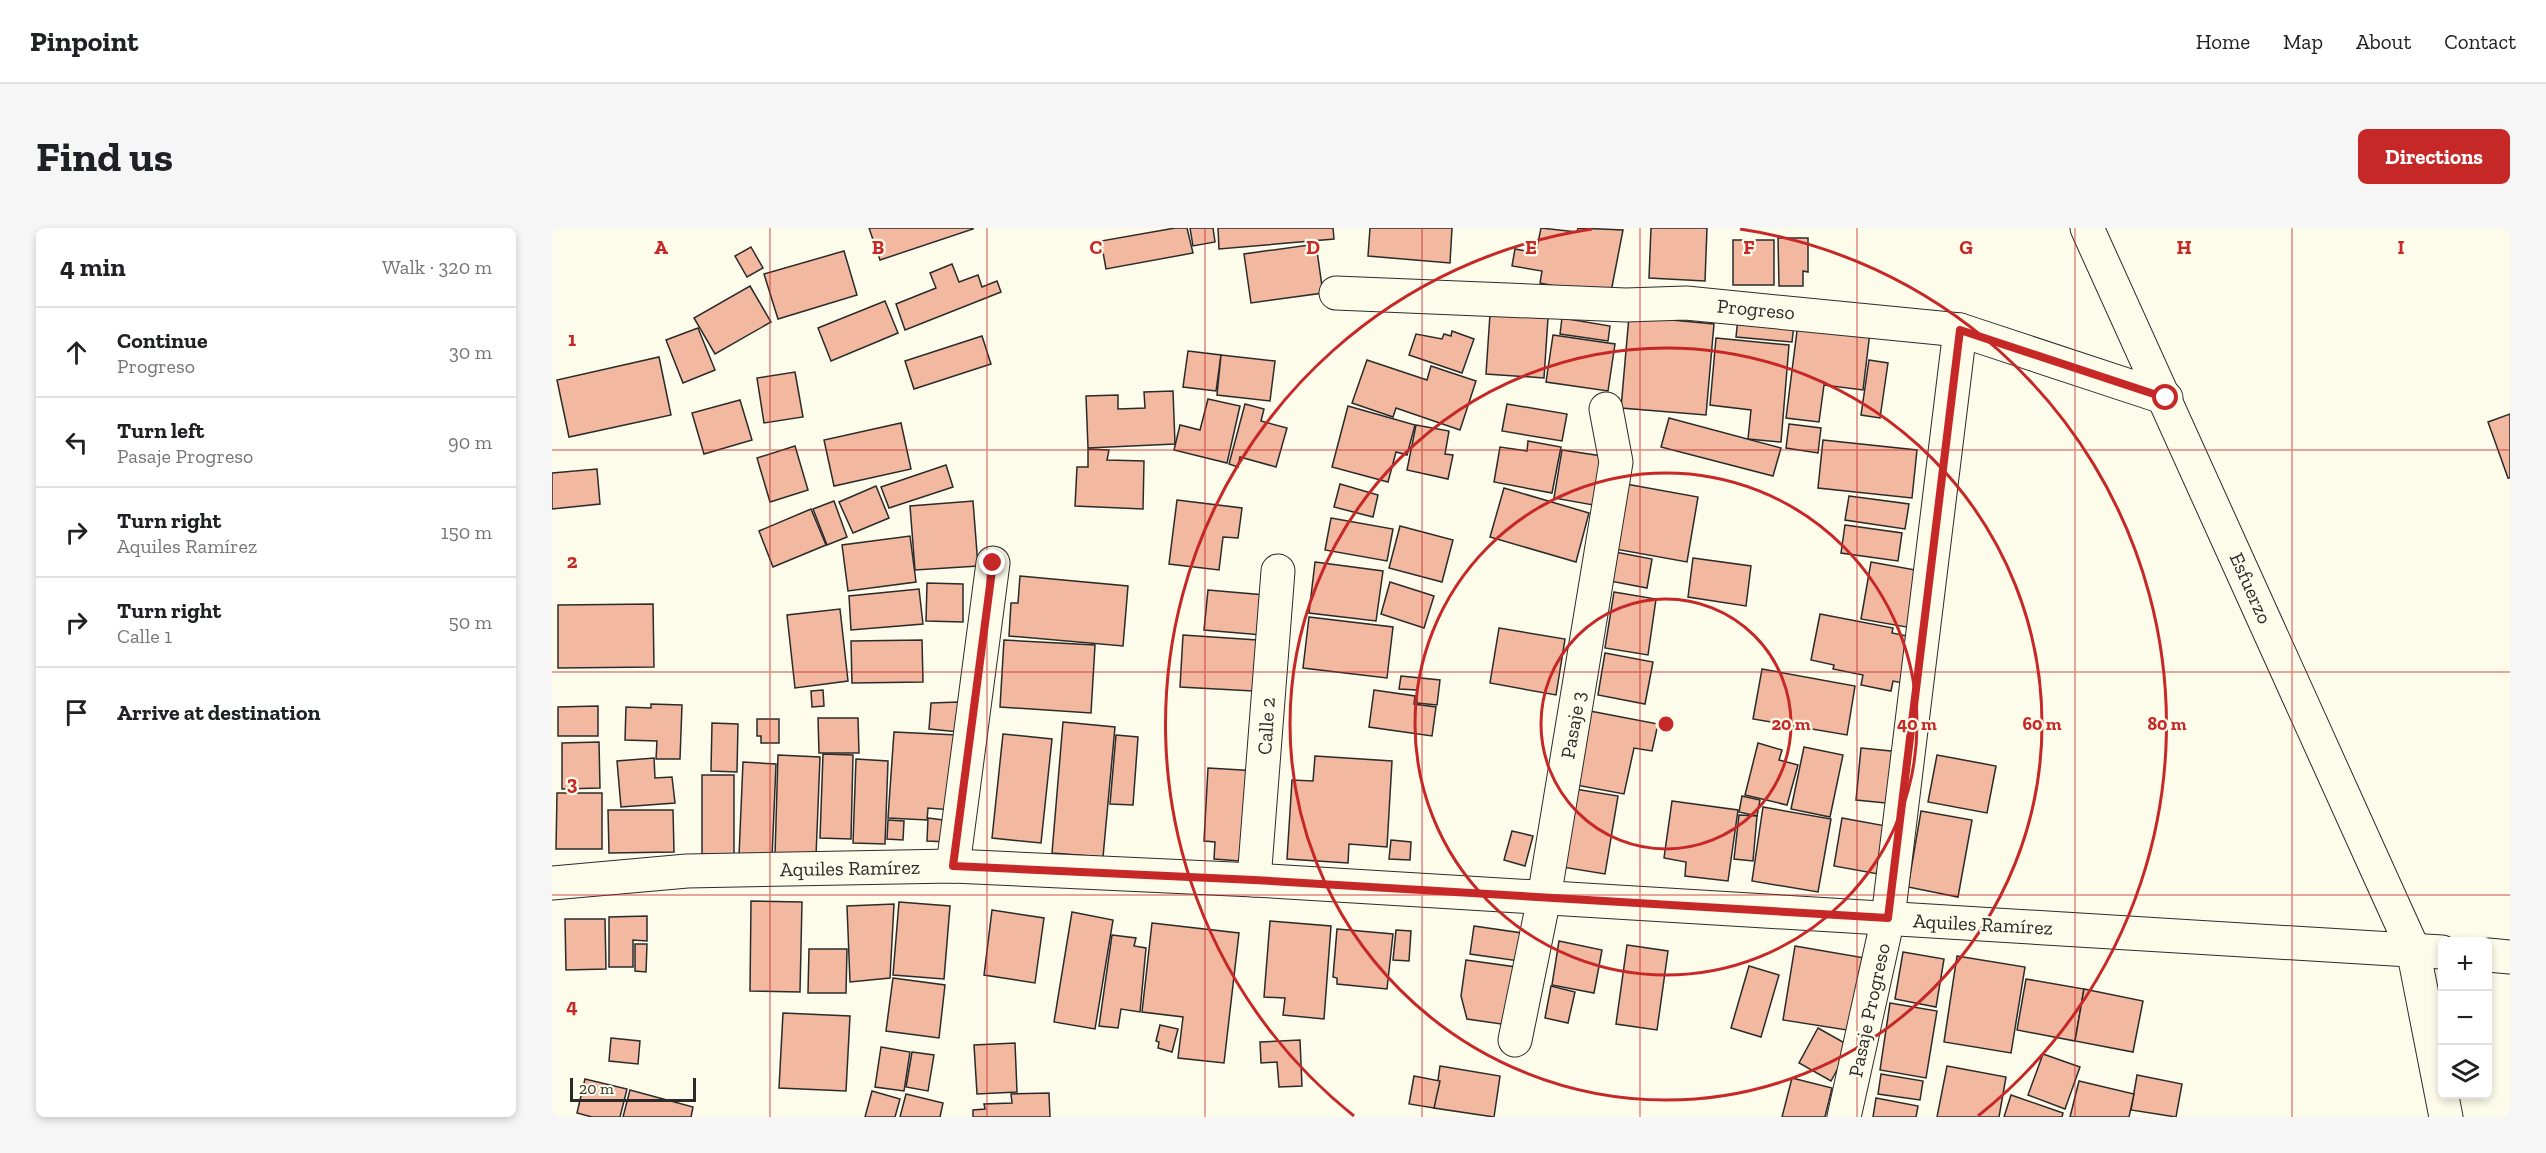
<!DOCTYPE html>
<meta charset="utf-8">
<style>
body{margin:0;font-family:"Zilla Slab",serif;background:#f6f6f6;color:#202124}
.controls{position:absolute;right:18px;bottom:18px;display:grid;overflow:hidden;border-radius:9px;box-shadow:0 3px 9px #0003}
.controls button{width:54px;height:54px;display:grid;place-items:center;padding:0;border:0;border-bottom:2px solid #e0e0e0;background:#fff;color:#202124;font:30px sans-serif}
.scale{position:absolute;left:18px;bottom:15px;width:126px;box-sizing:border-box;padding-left:6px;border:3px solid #2b2b2b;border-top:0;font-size:16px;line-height:21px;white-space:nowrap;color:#2b2b2b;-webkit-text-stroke:4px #fdfbea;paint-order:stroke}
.stop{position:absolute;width:18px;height:18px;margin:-14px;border:4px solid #c62828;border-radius:50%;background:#fff}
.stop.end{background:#c62828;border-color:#fff;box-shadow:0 2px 6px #0008}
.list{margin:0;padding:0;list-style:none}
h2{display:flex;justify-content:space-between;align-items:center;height:78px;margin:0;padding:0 24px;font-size:26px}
h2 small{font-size:20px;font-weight:400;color:#757577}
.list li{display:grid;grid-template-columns:39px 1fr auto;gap:18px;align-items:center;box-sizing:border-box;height:90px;padding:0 24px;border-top:2px solid #e0e0e0}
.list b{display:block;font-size:22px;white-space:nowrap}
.list p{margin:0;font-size:20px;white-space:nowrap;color:#757577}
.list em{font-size:20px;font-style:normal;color:#757577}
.icon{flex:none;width:33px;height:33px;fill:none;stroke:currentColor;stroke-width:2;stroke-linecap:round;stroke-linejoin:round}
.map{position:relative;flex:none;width:1958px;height:889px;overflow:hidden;border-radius:9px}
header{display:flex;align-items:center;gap:36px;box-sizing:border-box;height:84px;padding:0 30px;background:#fff;border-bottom:2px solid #e0e0e0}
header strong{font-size:28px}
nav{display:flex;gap:33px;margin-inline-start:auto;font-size:21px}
.intro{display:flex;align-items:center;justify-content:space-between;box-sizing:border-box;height:144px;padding:0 36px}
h1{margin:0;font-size:42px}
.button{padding:15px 27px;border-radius:9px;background:#c62828;color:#fff;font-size:21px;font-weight:700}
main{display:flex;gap:36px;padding:0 36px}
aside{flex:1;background:#fff;border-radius:9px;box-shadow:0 3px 9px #0003}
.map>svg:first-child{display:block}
.building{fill:#f2b8a0;stroke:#2b2b2b;stroke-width:1.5}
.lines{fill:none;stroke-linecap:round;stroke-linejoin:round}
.minor-casing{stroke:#2b2b2b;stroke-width:35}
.tertiary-casing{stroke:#2b2b2b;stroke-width:35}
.minor{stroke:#fdfbea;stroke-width:33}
.tertiary{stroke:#fdfbea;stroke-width:33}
.route{stroke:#c62828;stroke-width:8}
.grid{fill:none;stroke:#c62828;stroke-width:1.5;stroke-opacity:0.55}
.ring{fill:none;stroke:#c62828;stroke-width:3}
.labels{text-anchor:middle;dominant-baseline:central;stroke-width:4.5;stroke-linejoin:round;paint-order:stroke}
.street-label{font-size:20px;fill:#2b2b2b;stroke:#fdfbea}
.grid-label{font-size:20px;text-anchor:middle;font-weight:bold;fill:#c62828;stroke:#fdfbea;stroke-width:4.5;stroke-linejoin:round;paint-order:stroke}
.centre{fill:#c62828;stroke:#fdfbea;stroke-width:3}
.ring-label{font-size:18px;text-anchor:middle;font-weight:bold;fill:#c62828;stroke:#fdfbea;stroke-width:4.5;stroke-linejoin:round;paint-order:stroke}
</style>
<header>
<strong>Pinpoint</strong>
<nav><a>Home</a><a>Map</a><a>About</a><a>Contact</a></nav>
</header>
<div class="intro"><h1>Find us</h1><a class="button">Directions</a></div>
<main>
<aside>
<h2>4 min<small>Walk · 320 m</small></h2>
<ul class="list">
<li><svg class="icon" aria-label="ahead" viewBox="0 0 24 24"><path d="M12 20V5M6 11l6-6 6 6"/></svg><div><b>Continue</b><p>Progreso</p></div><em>30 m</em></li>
<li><svg class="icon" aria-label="left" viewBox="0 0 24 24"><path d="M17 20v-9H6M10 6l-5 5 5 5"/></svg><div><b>Turn left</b><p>Pasaje Progreso</p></div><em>90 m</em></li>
<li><svg class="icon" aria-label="right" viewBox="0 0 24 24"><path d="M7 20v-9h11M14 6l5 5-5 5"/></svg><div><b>Turn right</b><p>Aquiles Ramírez</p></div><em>150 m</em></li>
<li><svg class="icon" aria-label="right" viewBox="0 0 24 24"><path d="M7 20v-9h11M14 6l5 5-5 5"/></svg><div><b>Turn right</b><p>Calle 1</p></div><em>50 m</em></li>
<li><svg class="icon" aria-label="arrive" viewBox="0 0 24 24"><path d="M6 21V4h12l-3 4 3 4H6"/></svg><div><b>Arrive at destination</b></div></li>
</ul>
</aside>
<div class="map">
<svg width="1958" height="889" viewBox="0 0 1958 889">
<rect width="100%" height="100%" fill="#fdfbea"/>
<g class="building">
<path d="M 317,0 L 421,0 L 421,1 L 328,32 Z"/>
<path d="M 623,0 L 635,0 L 641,25 L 554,41 L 549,13 Z"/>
<path d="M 638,0 L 661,0 L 663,14 L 641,18 Z"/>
<path d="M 666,0 L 781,0 L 782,11 L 667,21 Z"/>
<path d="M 818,0 L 900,0 L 898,35 L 816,28 Z"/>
<path d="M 989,0 L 1025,4 L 1026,0 L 1071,2 L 1058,69 L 988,55 L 990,43 L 960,38 L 963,21 L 984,25 Z"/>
<path d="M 1099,0 L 1155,0 L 1153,53 L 1097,50 Z"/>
<path d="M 1226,10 L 1256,10 L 1256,44 L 1251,43 L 1251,58 L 1227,58 Z"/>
<rect x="1181" y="12" width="41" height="45"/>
<path d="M 764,16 L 771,65 L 699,75 L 692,26 Z"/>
<path d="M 199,19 L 211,40 L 195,49 L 183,28 Z"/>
<path d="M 292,23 L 305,67 L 226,91 L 212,46 Z"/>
<path d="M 400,36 L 407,54 L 426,47 L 430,59 L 445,53 L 449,64 L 353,102 L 344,76 L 384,60 L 378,45 Z"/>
<path d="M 198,58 L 219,94 L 163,126 L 142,90 Z"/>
<path d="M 333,73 L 346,105 L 279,133 L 266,100 Z"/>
<path d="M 938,86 L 996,90 L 992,150 L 934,146 Z"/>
<path d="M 1077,88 L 1162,96 L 1154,187 L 1069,180 Z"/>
<path d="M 1010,90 L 1058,98 L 1056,113 L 1008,106 Z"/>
<path d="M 1186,90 L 1242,96 L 1240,114 L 1184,109 Z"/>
<path d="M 1246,95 L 1318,104 L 1311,162 L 1272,157 L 1267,194 L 1234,190 Z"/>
<path d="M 146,100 L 163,142 L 131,155 L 114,112 Z"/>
<path d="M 900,103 L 922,111 L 910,145 L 857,127 L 864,106 L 890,111 L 892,106 L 899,108 Z"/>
<path d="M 1001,107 L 1063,116 L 1056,163 L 994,154 Z"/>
<path d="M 430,108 L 439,136 L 362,161 L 353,133 Z"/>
<path d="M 1164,110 L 1237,117 L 1229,214 L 1196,211 L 1199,182 L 1158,177 Z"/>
<path d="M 636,123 L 669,127 L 664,163 L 631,159 Z"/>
<path d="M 669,127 L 723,133 L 718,173 L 665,167 Z"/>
<path d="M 107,129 L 119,187 L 17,209 L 5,152 Z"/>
<path d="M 815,132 L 875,152 L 879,138 L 924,153 L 908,202 L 844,180 L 841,189 L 800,175 Z"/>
<path d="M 1317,132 L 1336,135 L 1328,190 L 1309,187 Z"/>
<path d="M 243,144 L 251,189 L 212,195 L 205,150 Z"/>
<path d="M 621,163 L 623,216 L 536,220 L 534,168 L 566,167 L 566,181 L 593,180 L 592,164 Z"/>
<path d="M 656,171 L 688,178 L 675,235 L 622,222 L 628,197 L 648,202 Z"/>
<path d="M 188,172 L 200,212 L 152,226 L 140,185 Z"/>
<path d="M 693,176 L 712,181 L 709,193 L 735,200 L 724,239 L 688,229 L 686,239 L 677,236 Z"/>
<path d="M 955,176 L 1015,186 L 1010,213 L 950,203 Z"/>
<path d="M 796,178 L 863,197 L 855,227 L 844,224 L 836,254 L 780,239 Z"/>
<path d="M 1958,186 L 1958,250 L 1956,250 L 1936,194 Z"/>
<path d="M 1117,190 L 1229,220 L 1221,248 L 1109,219 Z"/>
<path d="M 349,195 L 359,241 L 282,258 L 272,212 Z"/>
<path d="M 1237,196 L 1269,200 L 1266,225 L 1234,220 Z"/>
<path d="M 864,197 L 897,203 L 893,226 L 901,227 L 896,251 L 855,242 Z"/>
<path d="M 1271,212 L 1365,222 L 1360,270 L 1266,260 Z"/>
<path d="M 976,213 L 1009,219 L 1000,265 L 942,254 L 948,219 L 975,223 Z"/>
<path d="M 243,218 L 256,262 L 218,274 L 205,230 Z"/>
<path d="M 536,221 L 557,222 L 555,232 L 592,233 L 591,281 L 523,278 L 525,239 L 536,239 Z"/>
<path d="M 1010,222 L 1050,228 L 1041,277 L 1002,270 Z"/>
<path d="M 394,237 L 401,259 L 337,280 L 329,259 Z"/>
<path d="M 45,241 L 48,276 L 0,281 L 0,245 Z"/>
<path d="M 788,256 L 826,267 L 821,289 L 782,279 Z"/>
<path d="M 1074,256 L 1146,269 L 1135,334 L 1063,321 Z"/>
<path d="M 324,258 L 337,290 L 301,305 L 287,274 Z"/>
<path d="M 952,260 L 1037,285 L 1024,334 L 938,309 Z"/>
<path d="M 1297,268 L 1357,276 L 1353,301 L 1293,292 Z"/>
<path d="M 625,272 L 690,280 L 686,310 L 671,309 L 667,342 L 617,336 Z"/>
<path d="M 282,273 L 295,309 L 275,317 L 261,281 Z"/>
<path d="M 421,273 L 426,338 L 363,342 L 358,278 Z"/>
<path d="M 259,281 L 274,317 L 221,339 L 207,303 Z"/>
<path d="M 779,290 L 841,301 L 835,333 L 773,322 Z"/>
<path d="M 1293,297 L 1350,305 L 1346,333 L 1289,325 Z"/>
<path d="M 848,298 L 901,312 L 890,354 L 837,340 Z"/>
<path d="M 358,308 L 364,354 L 296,363 L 290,317 Z"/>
<path d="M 1063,324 L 1100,331 L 1095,360 L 1058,353 Z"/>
<path d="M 1141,330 L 1199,338 L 1194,378 L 1136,369 Z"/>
<path d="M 763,334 L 831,343 L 824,393 L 757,385 Z"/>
<path d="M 1319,334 L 1369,343 L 1360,400 L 1309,391 Z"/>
<path d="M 468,348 L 576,358 L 571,418 L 457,408 L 459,375 L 466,375 Z"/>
<path d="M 838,354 L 882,368 L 872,400 L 829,386 Z"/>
<path d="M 375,355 L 411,356 L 411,394 L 374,393 Z"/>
<path d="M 367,361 L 371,396 L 299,402 L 297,368 Z"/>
<path d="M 656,362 L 713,367 L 710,407 L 652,402 Z"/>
<path d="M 1062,364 L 1104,371 L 1096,427 L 1053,420 Z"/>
<path d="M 101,376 L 102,439 L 6,440 L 6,377 Z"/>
<path d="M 288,381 L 296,453 L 243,460 L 235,387 Z"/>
<path d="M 1268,386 L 1341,400 L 1340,405 L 1365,410 L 1357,456 L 1341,453 L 1339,463 L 1309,457 L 1311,447 L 1281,441 L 1282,437 L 1259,432 Z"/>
<path d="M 757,389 L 841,399 L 835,450 L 751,440 Z"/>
<path d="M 947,400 L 1013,411 L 1004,467 L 938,455 Z"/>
<path d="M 631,407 L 705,412 L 701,463 L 628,459 Z"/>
<path d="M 370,412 L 371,454 L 300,455 L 299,413 Z"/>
<path d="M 452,412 L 543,417 L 539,485 L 448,479 Z"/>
<path d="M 1053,425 L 1101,434 L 1093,476 L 1046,467 Z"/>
<path d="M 1210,441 L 1303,458 L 1295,507 L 1201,491 Z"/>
<path d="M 849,448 L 888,452 L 885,477 L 865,475 L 865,462 L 847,461 Z"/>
<path d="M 271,462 L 272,478 L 260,479 L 259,463 Z"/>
<path d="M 822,462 L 863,468 L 862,476 L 884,479 L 880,508 L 817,499 Z"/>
<path d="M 406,474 L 407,504 L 377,501 L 379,475 Z"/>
<path d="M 99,476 L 130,477 L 128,531 L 104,531 L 105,513 L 73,512 L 74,479 L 99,480 Z"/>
<path d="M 46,478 L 46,508 L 6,508 L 6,479 Z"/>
<path d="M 1038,483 L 1106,496 L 1100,523 L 1082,520 L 1072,566 L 1024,557 Z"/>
<path d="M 266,490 L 306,490 L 307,525 L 267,525 Z"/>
<path d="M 205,491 L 227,491 L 227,515 L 209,515 L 209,508 L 205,508 Z"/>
<path d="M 511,494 L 563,499 L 551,629 L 500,625 Z"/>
<path d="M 160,495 L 186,496 L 185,544 L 159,543 Z"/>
<path d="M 342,504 L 405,507 L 400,582 L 376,580 L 375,592 L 336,590 Z"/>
<path d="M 451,506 L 500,511 L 489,615 L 440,610 Z"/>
<path d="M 564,507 L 586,509 L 581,577 L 558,576 Z"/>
<path d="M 47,514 L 48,560 L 10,561 L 10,515 Z"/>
<path d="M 1206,515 L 1230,522 L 1227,532 L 1246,537 L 1235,577 L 1193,567 Z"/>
<path d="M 1252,519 L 1291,527 L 1278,589 L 1239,581 Z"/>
<path d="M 1309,520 L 1349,524 L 1344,576 L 1304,572 Z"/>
<path d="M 271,526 L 301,527 L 299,611 L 268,610 Z"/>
<path d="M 226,527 L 268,529 L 264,628 L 223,627 Z"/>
<path d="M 1385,527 L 1444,538 L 1435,585 L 1376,574 Z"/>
<path d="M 763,528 L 840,533 L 835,619 L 797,616 L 796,635 L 735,631 L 740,552 L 761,553 Z"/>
<path d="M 102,530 L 103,550 L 120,549 L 123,575 L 69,579 L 65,533 Z"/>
<path d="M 304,531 L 336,533 L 333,616 L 301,615 Z"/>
<path d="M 191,534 L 224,536 L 220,630 L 187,628 Z"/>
<path d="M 656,540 L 706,543 L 701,634 L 662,631 L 663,614 L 652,613 Z"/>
<rect x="150" y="547" width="32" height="79"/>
<path d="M 1023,561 L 1066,568 L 1053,646 L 1010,639 Z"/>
<path d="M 5,565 L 50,565 L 50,621 L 4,621 Z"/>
<path d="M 1190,568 L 1208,572 L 1205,588 L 1187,584 Z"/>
<path d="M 1120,573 L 1186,582 L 1176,653 L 1133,648 L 1134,634 L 1112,630 Z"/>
<path d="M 1211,579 L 1279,591 L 1266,664 L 1200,653 Z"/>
<path d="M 56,582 L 121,582 L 122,624 L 57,625 Z"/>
<path d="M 1369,583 L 1420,592 L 1406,669 L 1356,659 Z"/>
<path d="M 1187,587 L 1205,588 L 1201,633 L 1182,631 Z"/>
<path d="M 376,590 L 398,593 L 397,614 L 375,613 Z"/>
<path d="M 1290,590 L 1334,598 L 1326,646 L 1282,638 Z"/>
<path d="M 336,592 L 352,593 L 351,612 L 335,611 Z"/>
<path d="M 960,603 L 981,608 L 973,638 L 952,632 Z"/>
<path d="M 839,612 L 859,614 L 858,632 L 837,631 Z"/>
<path d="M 199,673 L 250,674 L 248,764 L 198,763 Z"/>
<path d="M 347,674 L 398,678 L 392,751 L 341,747 Z"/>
<path d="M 342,676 L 338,750 L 298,754 L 295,678 Z"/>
<path d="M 440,682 L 492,690 L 483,755 L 432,747 Z"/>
<path d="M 520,684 L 561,692 L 543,801 L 502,794 Z"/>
<path d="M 95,688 L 95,713 L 81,712 L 81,739 L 57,739 L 57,689 Z"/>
<path d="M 13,691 L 53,691 L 54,741 L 14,742 Z"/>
<path d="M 718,693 L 779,698 L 772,791 L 731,787 L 733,770 L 712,769 Z"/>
<path d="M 600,695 L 687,705 L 672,835 L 626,830 L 631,789 L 590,784 Z"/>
<path d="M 922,698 L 970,705 L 967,733 L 918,726 Z"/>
<path d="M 785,701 L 841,706 L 835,761 L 785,756 L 785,750 L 781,749 Z"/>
<path d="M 844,702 L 859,703 L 857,733 L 841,732 Z"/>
<path d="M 560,707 L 584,710 L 582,718 L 594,720 L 588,784 L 569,781 L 566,800 L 547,798 Z"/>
<path d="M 1007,713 L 1050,722 L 1042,765 L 1000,757 Z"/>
<path d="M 83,716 L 95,716 L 94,744 L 83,743 Z"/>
<path d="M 1075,717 L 1116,723 L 1105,802 L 1064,796 Z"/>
<path d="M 1243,718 L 1313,730 L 1301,803 L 1231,792 Z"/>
<path d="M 257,721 L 295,721 L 294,765 L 256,765 Z"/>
<path d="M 1351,724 L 1392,731 L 1384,779 L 1343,771 Z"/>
<path d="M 1405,728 L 1473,739 L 1459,825 L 1392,814 Z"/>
<path d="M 914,732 L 964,739 L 956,797 L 915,791 L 909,768 Z"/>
<path d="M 1197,738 L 1227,747 L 1209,809 L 1179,800 Z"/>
<path d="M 341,750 L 393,757 L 387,810 L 334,803 Z"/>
<path d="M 1474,751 L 1532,761 L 1523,813 L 1465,802 Z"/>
<path d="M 999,758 L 1023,764 L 1016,795 L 993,790 Z"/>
<path d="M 1532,761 L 1591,773 L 1581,824 L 1523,813 Z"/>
<path d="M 1338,775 L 1385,783 L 1374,850 L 1328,842 Z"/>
<path d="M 231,785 L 298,788 L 294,863 L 227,860 Z"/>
<path d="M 608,797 L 626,801 L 620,824 L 606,820 L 607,814 L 604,813 Z"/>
<path d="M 1266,800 L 1298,818 L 1279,853 L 1247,835 Z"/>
<path d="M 59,810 L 88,813 L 86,836 L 57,833 Z"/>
<path d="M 748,812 L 750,858 L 727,859 L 725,834 L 709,835 L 708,814 Z"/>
<path d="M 463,815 L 465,864 L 425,866 L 422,817 Z"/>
<path d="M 329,819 L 358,824 L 352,863 L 323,859 Z"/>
<path d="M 360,824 L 382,827 L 376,863 L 354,859 Z"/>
<path d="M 1491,826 L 1528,839 L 1513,881 L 1476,867 Z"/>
<path d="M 888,838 L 948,848 L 942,889 L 882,880 Z"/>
<path d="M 1395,838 L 1454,849 L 1447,889 L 1385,889 Z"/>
<path d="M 1329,846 L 1371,853 L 1368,872 L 1326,866 Z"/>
<path d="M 1585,847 L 1630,856 L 1624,889 L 1579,882 Z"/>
<path d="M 862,848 L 888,853 L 882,880 L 857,876 Z"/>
<path d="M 1240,850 L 1280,860 L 1273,889 L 1230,889 Z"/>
<path d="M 33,851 L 75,861 L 68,889 L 40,889 L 25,885 Z"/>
<path d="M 1527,853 L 1582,866 L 1577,889 L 1518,889 Z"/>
<path d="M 78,862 L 141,879 L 139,889 L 71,889 Z"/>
<path d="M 320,863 L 348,871 L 343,889 L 313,889 Z"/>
<path d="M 497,865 L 498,889 L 421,889 L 421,882 L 433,881 L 432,876 L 460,875 L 459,866 Z"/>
<path d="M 354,866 L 391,875 L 388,889 L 348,889 Z"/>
<path d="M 1459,867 L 1511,885 L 1510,889 L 1452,889 Z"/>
<path d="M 1324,870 L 1366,878 L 1364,889 L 1321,889 Z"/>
</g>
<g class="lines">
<g class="minor-casing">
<g id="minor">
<path d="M 1535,0 L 1861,721"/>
<path d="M 784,65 L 1074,77 L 1134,75 L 1408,102 L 1614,170"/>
<path d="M 401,638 L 441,335"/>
<path d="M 702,652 L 726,343"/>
<path d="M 963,812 L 992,670 L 1064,234 L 1054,181"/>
<path d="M 1292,889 L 1336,690 L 1408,102"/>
</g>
</g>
<g class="tertiary-casing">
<g id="tertiary">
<path d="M 0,655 L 135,643 L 401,638 L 702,652 L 1890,724"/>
<path d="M 1861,721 L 1894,889"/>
<path d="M 1936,727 L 1958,729"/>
</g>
</g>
<use href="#minor" class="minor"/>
<use href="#tertiary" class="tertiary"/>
</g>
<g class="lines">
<path class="route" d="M 441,335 L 401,638 L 702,652 L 1336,690 L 1408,102 L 1614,170"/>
</g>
<path class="grid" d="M 218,0 L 218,889M 435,0 L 435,889M 653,0 L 653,889M 870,0 L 870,889M 1088,0 L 1088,889M 1305,0 L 1305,889M 1523,0 L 1523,889M 1740,0 L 1740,889M 0,222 L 1958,222M 0,444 L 1958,444M 0,667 L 1958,667"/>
<g class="ring">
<circle cx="1114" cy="496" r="125"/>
<circle cx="1114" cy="496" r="251"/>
<circle cx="1114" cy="496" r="376"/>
<path d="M802 888A501 501 0 0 1 1040 1M1188 1A501 501 0 0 1 1426 888"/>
</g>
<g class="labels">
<g class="street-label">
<text transform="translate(1204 81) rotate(5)">Progreso</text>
<text transform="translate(1699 360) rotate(66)">Esfuerzo</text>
<text transform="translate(1021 497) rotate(-80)">Pasaje 3</text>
<text transform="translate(714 498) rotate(-86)">Calle 2</text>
<text transform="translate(298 640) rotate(-1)">Aquiles Ramírez</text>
<text transform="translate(1431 696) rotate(3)">Aquiles Ramírez</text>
<text transform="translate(1317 782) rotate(-78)">Pasaje Progreso</text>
</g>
</g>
<g class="grid-label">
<text x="109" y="26">A</text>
<text x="326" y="26">B</text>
<text x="544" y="26">C</text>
<text x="761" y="26">D</text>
<text x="979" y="26">E</text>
<text x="1197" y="26">F</text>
<text x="1414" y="26">G</text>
<text x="1632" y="26">H</text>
<text x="1849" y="26">I</text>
<text x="20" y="118">1</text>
<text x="20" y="340">2</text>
<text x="20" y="562">3</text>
<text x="20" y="785">4</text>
</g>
<circle cx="1114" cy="496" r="9" class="centre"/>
<g class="ring-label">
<text x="1239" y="502">20 m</text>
<text x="1365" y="502">40 m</text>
<text x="1490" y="502">60 m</text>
<text x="1615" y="502">80 m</text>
</g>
</svg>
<div class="controls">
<button>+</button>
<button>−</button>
<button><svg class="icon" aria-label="layers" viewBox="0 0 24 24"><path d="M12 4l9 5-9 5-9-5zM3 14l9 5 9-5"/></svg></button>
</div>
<div class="scale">20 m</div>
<div class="stop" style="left:1614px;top:170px"></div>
<div class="stop end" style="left:441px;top:335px"></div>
</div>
</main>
